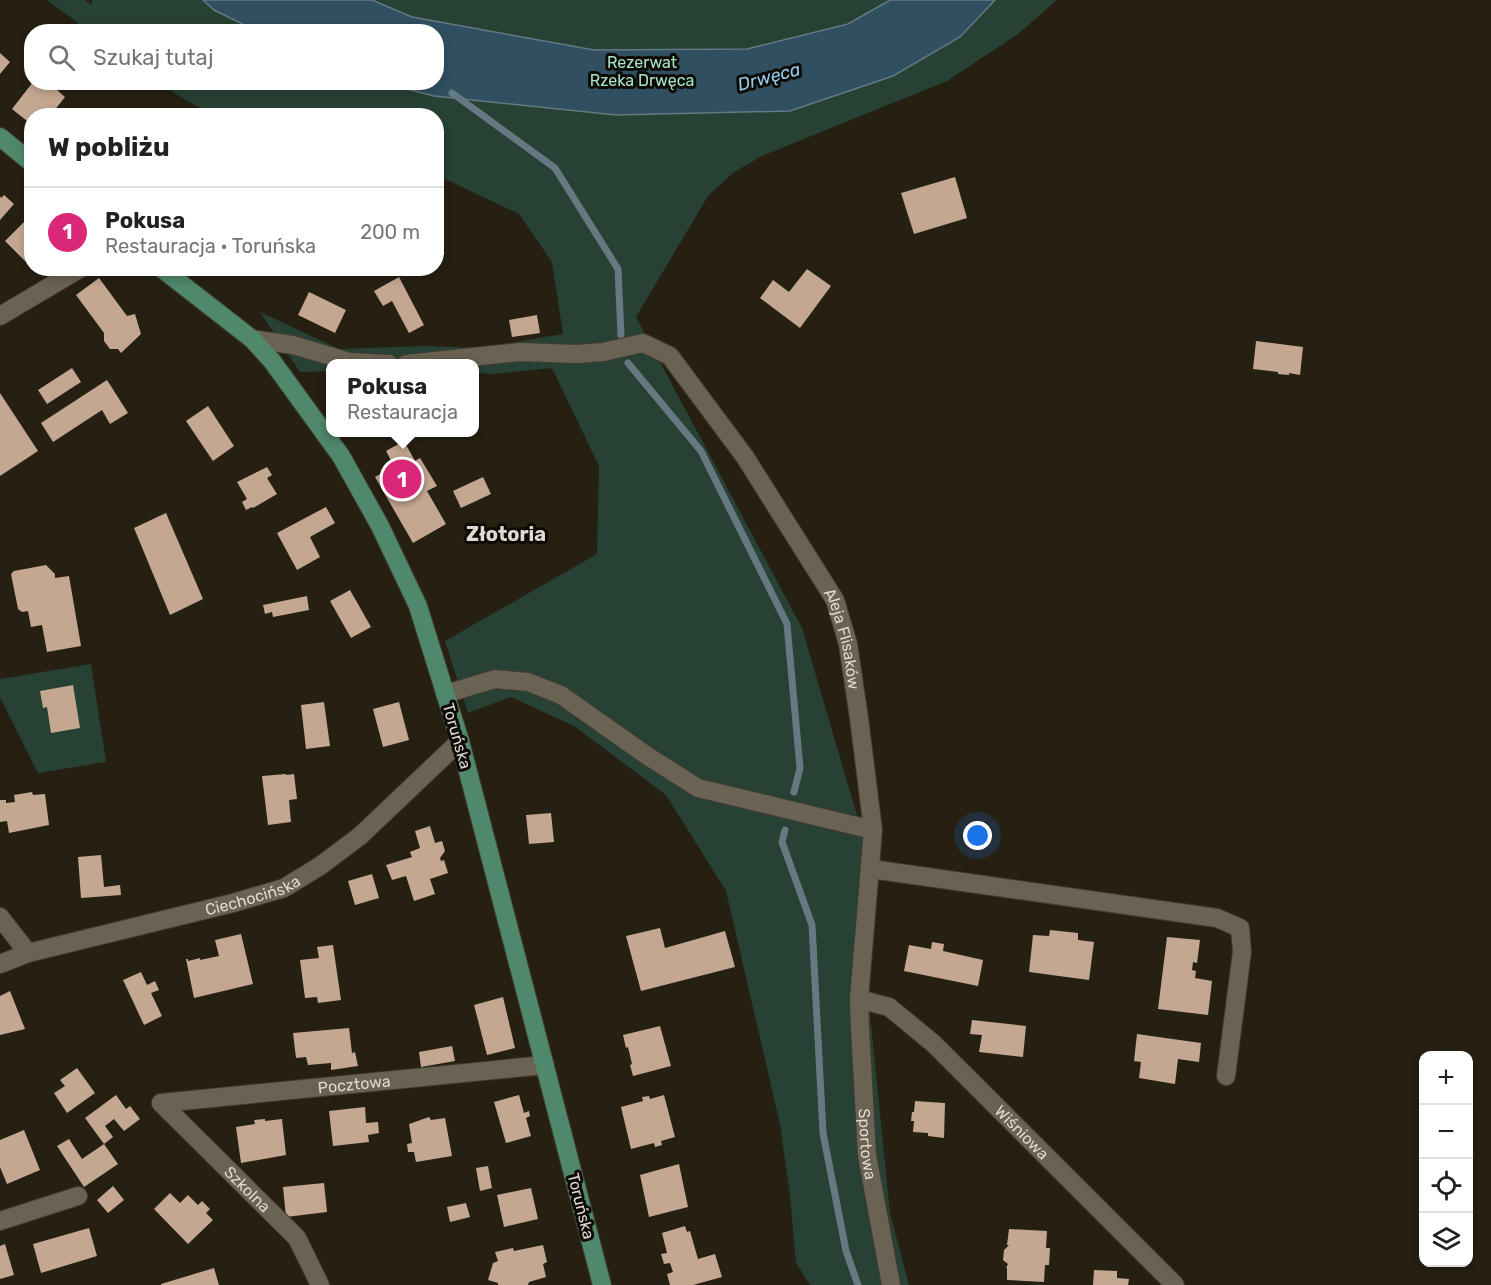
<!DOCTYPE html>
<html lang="pl">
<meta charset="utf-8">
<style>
body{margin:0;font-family:Rubik,sans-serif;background:#f6f6f6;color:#202124}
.controls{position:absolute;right:18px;bottom:18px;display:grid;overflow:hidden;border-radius:12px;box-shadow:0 3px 9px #0003}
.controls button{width:54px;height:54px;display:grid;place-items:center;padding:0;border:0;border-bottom:2px solid #e0e0e0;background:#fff;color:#202124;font:30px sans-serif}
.you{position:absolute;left:978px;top:836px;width:21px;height:21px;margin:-15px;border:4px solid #fff;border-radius:50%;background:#1a73e8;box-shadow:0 0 0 9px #1a73e833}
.badge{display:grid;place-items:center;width:39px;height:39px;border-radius:50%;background:#db2777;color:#fff;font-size:20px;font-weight:700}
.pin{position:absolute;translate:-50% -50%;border:3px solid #fff;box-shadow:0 2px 6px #0006}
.popup{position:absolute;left:326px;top:359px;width:153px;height:78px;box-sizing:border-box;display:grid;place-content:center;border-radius:12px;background:#fff;filter:drop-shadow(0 2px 4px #0005);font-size:20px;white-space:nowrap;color:#757577}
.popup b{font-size:22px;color:#202124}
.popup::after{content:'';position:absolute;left:50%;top:100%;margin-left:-12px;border:12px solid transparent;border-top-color:#fff}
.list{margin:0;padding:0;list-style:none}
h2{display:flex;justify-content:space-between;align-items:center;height:78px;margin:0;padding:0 24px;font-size:26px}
h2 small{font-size:20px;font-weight:400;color:#757577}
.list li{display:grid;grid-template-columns:39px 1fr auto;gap:18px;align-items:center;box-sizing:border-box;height:90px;padding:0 24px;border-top:2px solid #e0e0e0}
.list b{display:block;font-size:22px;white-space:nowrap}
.list p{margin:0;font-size:20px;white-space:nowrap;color:#757577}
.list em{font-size:20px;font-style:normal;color:#757577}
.icon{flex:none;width:33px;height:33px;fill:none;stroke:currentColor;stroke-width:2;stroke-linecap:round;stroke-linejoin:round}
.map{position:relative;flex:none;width:1491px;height:1285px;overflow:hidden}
.search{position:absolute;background:#fff;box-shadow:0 3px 9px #0003;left:24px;top:24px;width:420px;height:66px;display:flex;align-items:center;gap:15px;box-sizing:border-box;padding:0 21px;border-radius:24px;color:#757577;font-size:22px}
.panel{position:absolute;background:#fff;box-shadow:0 3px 9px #0003;left:24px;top:108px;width:420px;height:168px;border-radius:24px}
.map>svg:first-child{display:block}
.green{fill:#274134}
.water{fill:#304f60;stroke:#647982;stroke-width:1.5}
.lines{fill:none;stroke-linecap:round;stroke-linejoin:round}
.stream{stroke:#647982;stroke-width:7}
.building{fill:#c4a791}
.minor-casing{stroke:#413b33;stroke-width:20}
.major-casing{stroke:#413b33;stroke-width:20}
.minor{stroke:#6a6353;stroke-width:18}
.major{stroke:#50886c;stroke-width:18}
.labels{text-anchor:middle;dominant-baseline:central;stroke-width:6;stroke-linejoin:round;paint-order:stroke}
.park-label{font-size:16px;fill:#a6e4c5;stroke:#0d0a05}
.street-label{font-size:16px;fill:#dedad1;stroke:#0d0a05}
.water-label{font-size:18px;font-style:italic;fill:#93ceef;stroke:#0d0a05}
.quarter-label{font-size:20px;font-weight:bold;fill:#dedad1;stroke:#0d0a05}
</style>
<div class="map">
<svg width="1491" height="1285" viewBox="0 0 1491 1285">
<rect width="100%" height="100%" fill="#262012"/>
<g class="green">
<path d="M 47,0 L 85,0 L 92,5 L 92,0 L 1057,0 L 1018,34 L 947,81 L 762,156 L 734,172 L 708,196 L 636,317 L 802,628 L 863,836 L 856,966 L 870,1014 L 890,1213 L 909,1285 L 810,1285 L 796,1263 L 790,1196 L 780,1124 L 726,891 L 666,795 L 574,726 L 511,697 L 468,713 L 445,641 L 597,554 L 599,466 L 552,368 L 494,374 L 474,373 L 474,364 L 330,364 L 330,371 L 300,372 L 260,312 L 339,349 L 426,346 L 479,348 L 563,334 L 552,262 L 519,214 L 437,175 L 436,116 L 218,115 L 198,107 L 158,83 L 436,82 L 436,32 L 86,31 L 76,21 Z"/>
<path d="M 91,664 L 106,762 L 38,773 L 0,697 L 0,679 Z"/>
</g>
<path class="water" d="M 203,0 L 372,0 L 412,17 L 594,50 L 747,49 L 848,24 L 890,0 L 995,0 L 960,37 L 893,76 L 790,111 L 616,115 L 434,96 L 383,83 L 436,82 L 436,32 L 257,31 L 214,10 Z"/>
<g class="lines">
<g class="stream">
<path d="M 452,93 L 555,168 L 618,269 L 621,335"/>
<path d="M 628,363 L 701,451 L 787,624 L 800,768 L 794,792"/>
<path d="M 785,830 L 782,842 L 812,925 L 823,1133 L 846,1251 L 858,1285"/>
</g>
</g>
<g class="building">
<path d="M 0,53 L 10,62 L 0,74 Z"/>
<path d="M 33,82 L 48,82 L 65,97 L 50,116 L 32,116 L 32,125 L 12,109 Z"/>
<path d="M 955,177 L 967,218 L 914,234 L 901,193 Z"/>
<path d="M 4,195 L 14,204 L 0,220 L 0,196 L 1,198 Z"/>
<path d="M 29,217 L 32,219 L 32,268 L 5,241 Z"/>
<path d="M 807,269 L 831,286 L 800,328 L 760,298 L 773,280 L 789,292 Z"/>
<path d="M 399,277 L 424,325 L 409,333 L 392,301 L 383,306 L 374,291 Z"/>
<path d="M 99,278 L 127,316 L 135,314 L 141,334 L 121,353 L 118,349 L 110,349 L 104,341 L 104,333 L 76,295 Z"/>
<path d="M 309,292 L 346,310 L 335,333 L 298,315 Z"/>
<path d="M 537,315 L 540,333 L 512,337 L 509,320 Z"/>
<path d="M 1256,341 L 1303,347 L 1300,375 L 1289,373 L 1289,375 L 1278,374 L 1278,372 L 1253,369 Z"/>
<path d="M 72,368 L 81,382 L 47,404 L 38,390 Z"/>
<path d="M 107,380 L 128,413 L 110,424 L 102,410 L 53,442 L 41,423 Z"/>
<path d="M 0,393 L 38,451 L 0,476 Z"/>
<path d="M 208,406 L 234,446 L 213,461 L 186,421 Z"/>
<path d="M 404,441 L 415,461 L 420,458 L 437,486 L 427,491 L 446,524 L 413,543 L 375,477 L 394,466 L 386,451 Z"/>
<path d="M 267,467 L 272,475 L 267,478 L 277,494 L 253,508 L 252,507 L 246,510 L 242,502 L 247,499 L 237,482 Z"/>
<path d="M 483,477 L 491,494 L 461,508 L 453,491 Z"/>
<path d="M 326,507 L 335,523 L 310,537 L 320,557 L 297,570 L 277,533 Z"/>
<path d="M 166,513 L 203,599 L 170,615 L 134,528 Z"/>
<path d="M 46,565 L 55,574 L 55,578 L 69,576 L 81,646 L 47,652 L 42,625 L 31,627 L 28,611 L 22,612 L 18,609 L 11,574 L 14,571 Z"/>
<path d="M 350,590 L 371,627 L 351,638 L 330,601 Z"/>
<path d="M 307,596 L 309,610 L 273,617 L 272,612 L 265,614 L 263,605 Z"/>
<path d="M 73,685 L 80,728 L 51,733 L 47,707 L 43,708 L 40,691 Z"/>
<path d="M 324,702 L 330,746 L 306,749 L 301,705 Z"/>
<path d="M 399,702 L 409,740 L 383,747 L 373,709 Z"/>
<path d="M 286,774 L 286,775 L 294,774 L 297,799 L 289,800 L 291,822 L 268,825 L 262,776 Z"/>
<path d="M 32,792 L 33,795 L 45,794 L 49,825 L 9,833 L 7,821 L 0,822 L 0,800 L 6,800 L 6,803 L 15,802 L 14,795 Z"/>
<path d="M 551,813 L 554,842 L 529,844 L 526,815 Z"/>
<path d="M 430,826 L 435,843 L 442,841 L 445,851 L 440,858 L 441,861 L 444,860 L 448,873 L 430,879 L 435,894 L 414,901 L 406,876 L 392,880 L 386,865 L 412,857 L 410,852 L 420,848 L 415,831 Z"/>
<path d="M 101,855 L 104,887 L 120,885 L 121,895 L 81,898 L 78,857 Z"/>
<path d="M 372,874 L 379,898 L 355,905 L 348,881 Z"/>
<path d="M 660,928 L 665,948 L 725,931 L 735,967 L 641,991 L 626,936 Z"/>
<path d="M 1050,930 L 1078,933 L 1078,940 L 1094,942 L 1089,980 L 1029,972 L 1033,935 L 1049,936 Z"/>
<path d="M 241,934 L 253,984 L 194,998 L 186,959 L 188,959 L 188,961 L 200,958 L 200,960 L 219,956 L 215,940 Z"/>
<path d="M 1167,937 L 1200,940 L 1197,963 L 1193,962 L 1192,970 L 1196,971 L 1195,978 L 1212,981 L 1208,1015 L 1158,1009 Z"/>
<path d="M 932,942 L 944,944 L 943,951 L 983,960 L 978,986 L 904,971 L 909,945 L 931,949 Z"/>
<path d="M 333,945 L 341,1000 L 318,1003 L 317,997 L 305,998 L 300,960 L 319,958 L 317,947 Z"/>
<path d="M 141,972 L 147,985 L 155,981 L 159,990 L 151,993 L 162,1016 L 144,1025 L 123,980 Z"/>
<path d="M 10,991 L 25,1029 L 0,1035 L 0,996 Z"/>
<path d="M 503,997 L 515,1048 L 487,1055 L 474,1005 Z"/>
<path d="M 972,1020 L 1026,1026 L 1023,1057 L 979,1052 L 982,1035 L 970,1034 Z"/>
<path d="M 660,1026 L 671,1066 L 633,1076 L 630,1065 L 632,1064 L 628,1047 L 626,1048 L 623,1035 Z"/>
<path d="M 349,1028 L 352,1053 L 355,1052 L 358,1066 L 331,1070 L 331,1063 L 308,1065 L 306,1057 L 296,1058 L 293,1033 Z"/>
<path d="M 1137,1034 L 1201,1043 L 1199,1062 L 1178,1059 L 1175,1084 L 1139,1078 L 1141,1062 L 1134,1061 Z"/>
<path d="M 452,1046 L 455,1061 L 421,1067 L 419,1052 Z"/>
<path d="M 77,1068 L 95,1093 L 67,1113 L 54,1093 L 65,1086 L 60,1080 Z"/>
<path d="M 116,1095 L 126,1109 L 130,1106 L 140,1119 L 124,1131 L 114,1119 L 105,1126 L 113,1137 L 104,1144 L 118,1164 L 84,1187 L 57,1146 L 69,1139 L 82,1159 L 104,1144 L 85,1118 Z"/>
<path d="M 519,1095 L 524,1113 L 529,1111 L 530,1116 L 526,1118 L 531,1136 L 506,1143 L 494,1102 Z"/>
<path d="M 664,1095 L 675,1137 L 661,1141 L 662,1145 L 655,1147 L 654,1143 L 631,1149 L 621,1107 L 643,1101 L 642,1097 L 649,1096 L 650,1099 Z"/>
<path d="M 915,1101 L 945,1103 L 944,1138 L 928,1136 L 928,1133 L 913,1132 L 914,1121 L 911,1121 L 912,1112 L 914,1112 Z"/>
<path d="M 365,1107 L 366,1123 L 378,1122 L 379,1133 L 368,1135 L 369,1142 L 333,1146 L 329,1111 Z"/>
<path d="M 429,1117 L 431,1120 L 445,1118 L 452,1156 L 416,1162 L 414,1152 L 408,1152 L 407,1144 L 412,1143 L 409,1124 Z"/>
<path d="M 265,1119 L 265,1121 L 282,1119 L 286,1155 L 241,1163 L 236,1127 L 255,1124 L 254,1120 Z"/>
<path d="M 24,1130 L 40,1170 L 7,1184 L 0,1167 L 0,1140 Z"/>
<path d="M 679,1164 L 688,1207 L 649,1217 L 640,1175 Z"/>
<path d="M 488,1166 L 492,1188 L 480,1191 L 476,1168 Z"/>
<path d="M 324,1183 L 327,1212 L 286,1217 L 283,1187 Z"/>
<path d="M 113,1186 L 124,1200 L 108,1213 L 97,1200 Z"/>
<path d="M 531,1188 L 538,1219 L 504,1227 L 497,1195 Z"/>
<path d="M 170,1193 L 180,1203 L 188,1195 L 198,1205 L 202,1201 L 210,1209 L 206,1213 L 213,1220 L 188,1244 L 154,1209 Z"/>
<path d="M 466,1203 L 470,1217 L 450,1222 L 447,1207 Z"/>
<path d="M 685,1226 L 687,1232 L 690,1231 L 698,1259 L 715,1254 L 722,1277 L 693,1285 L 670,1285 L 667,1274 L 673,1272 L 670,1263 L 664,1264 L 661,1254 L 667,1253 L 662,1233 Z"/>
<path d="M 89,1228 L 97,1256 L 41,1273 L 33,1244 Z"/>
<path d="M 1009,1229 L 1047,1231 L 1046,1248 L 1050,1248 L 1049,1265 L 1045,1265 L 1044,1282 L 1007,1280 L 1007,1268 L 1006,1268 L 1008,1264 L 1003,1260 L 1004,1250 L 1009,1245 L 1007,1245 Z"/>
<path d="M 5,1244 L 14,1275 L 0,1279 L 0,1246 Z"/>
<path d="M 543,1245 L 547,1262 L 543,1264 L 546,1277 L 529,1282 L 528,1285 L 498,1285 L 498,1283 L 488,1280 L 493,1263 L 498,1261 L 495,1252 L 513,1248 L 514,1251 Z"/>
<path d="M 214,1268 L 219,1285 L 161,1285 L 161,1284 Z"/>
<path d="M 1094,1270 L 1117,1271 L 1117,1278 L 1129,1279 L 1128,1285 L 1093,1285 Z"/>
</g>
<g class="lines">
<g class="minor-casing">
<g id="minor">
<path d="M 0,316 L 81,268"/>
<path d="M 252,339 L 293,345 L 350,362 L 389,364"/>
<path id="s1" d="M 406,364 L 520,352 L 577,354 L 603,352 L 643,343 L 670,356 L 745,457 L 835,600 L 848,644 L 859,718 L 873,830 L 859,999 L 860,1028 L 867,1155 L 891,1285"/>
<path d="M 445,694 L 495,679 L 528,682 L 561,695 L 649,757 L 698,788 L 873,830"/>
<path d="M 871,869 L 1217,918 L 1240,928 L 1242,952 L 1226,1076"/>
<path d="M 0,917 L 28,953"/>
<path id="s2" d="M 0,964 L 28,953 L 233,903 L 284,888 L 320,866 L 360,836 L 460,741"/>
<path id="s3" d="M 859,999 L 889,1007 L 934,1044 L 1175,1285"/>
<path id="s4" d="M 161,1103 L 545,1065"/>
<path id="s5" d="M 161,1103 L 297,1238 L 320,1285"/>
<path d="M 0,1221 L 78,1196"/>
</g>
</g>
<g class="major-casing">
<g id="major">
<path d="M 0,137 L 32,163"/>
<path d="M 161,268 L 252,339 L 272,361 L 341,456 L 380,526 L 418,606 L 460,741 L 602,1285"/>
</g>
</g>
<use href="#minor" class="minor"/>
<use href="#major" class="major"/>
</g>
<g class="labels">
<g class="park-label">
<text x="642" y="62">Rezerwat<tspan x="642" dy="18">Rzeka Drwęca</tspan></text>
</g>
<g class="street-label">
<text stroke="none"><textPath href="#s1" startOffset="603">Aleja Flisaków</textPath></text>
<text transform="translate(457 736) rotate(74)">Toruńska</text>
<text stroke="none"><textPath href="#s2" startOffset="262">Ciechocińska</textPath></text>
<text stroke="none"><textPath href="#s4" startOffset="194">Pocztowa</textPath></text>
<text stroke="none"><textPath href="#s3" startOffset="214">Wiśniowa</textPath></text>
<text stroke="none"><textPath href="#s1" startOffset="1112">Sportowa</textPath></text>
<text stroke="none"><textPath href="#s5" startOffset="122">Szkolna</textPath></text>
<text transform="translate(581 1206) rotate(76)">Toruńska</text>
</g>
<g class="water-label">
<text transform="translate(769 77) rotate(-15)">Drwęca</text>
</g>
<g class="quarter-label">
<text x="506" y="534">Złotoria</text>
</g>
</g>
</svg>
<div class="controls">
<button>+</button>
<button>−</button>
<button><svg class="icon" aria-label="locate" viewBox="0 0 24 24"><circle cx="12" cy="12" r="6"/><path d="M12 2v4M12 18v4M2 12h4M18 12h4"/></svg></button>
<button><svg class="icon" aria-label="layers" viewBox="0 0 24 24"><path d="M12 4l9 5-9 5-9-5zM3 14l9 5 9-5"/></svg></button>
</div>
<div class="you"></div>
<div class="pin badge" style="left:402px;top:479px">1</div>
<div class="popup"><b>Pokusa</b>Restauracja</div>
<div class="search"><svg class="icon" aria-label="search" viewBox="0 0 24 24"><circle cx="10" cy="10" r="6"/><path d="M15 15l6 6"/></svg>Szukaj tutaj</div>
<section class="panel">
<h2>W pobliżu<small></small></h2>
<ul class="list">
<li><span class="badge">1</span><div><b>Pokusa</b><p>Restauracja · Toruńska</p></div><em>200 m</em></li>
</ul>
</section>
</div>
